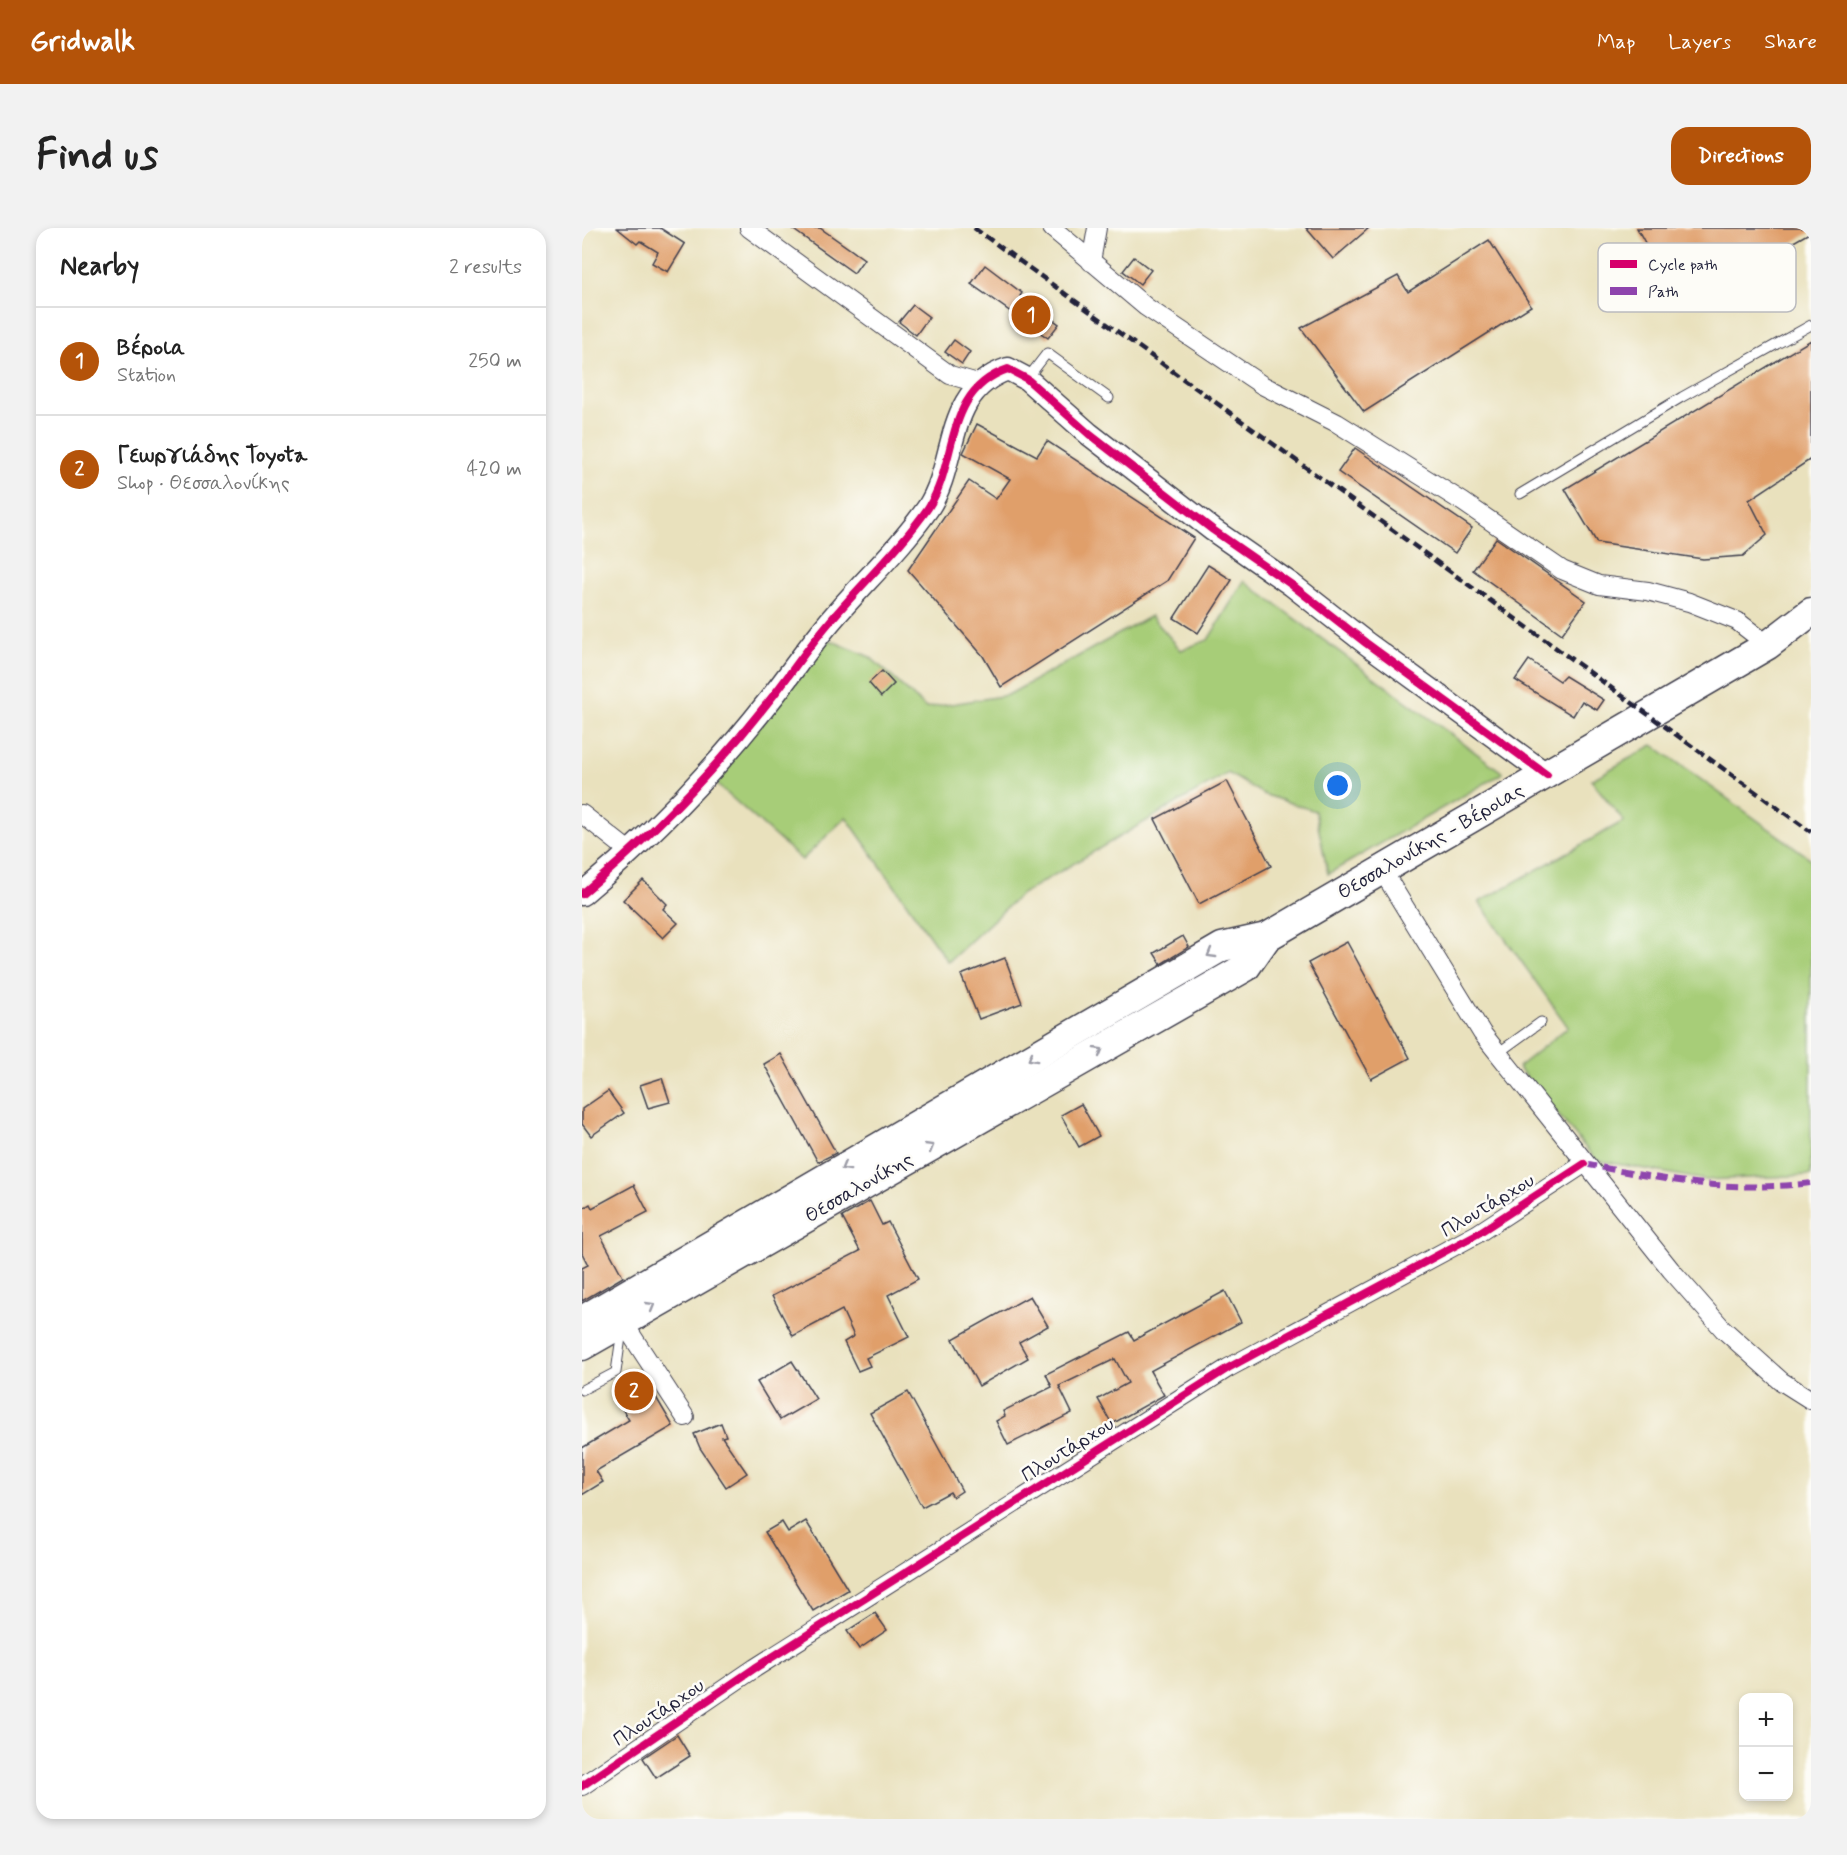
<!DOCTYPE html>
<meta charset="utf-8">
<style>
body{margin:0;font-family:Mynerve,sans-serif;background:#f2f2f2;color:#222}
.controls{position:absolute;right:18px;bottom:18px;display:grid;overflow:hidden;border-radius:12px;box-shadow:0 3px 9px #0003}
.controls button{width:54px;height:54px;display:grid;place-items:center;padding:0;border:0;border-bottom:2px solid #e0e0e0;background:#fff;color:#222;font:30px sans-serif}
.you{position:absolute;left:756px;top:558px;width:21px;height:21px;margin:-15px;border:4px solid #fff;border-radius:50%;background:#1a73e8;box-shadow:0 0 0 9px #1a73e833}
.badge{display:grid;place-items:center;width:39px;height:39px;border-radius:50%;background:#b45309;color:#fff;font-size:20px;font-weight:700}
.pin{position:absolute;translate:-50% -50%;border:3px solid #fff;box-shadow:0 2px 6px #0006}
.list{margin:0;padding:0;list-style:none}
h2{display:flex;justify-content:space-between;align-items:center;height:78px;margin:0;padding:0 24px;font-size:26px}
h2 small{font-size:20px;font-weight:400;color:#767676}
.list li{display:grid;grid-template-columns:39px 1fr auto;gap:18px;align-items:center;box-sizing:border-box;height:108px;padding:0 24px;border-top:2px solid #e0e0e0}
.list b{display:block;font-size:22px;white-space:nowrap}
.list p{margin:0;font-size:20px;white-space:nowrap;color:#767676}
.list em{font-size:20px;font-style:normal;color:#767676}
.map{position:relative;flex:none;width:1229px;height:1591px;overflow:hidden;border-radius:18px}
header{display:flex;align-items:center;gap:36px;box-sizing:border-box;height:84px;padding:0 30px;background:#b45309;color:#fff}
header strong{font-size:28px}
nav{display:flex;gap:33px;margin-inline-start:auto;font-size:21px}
.intro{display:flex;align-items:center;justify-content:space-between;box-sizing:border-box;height:144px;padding:0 36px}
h1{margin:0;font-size:42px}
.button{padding:15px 27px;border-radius:18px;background:#b45309;color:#fff;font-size:21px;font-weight:700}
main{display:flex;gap:36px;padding:0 36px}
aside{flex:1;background:#fff;border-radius:18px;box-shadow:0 3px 9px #0003}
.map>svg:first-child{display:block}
.green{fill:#a7cd78;stroke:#64785a;stroke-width:1.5}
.building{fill:#e09f6a}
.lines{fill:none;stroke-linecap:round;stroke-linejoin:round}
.service-casing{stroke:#403f4e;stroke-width:11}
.minor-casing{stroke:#403f4e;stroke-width:20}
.tertiary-casing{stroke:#403f4e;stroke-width:25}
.primary-casing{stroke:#403f4e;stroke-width:31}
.service{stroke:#fff;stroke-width:9}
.minor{stroke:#fff;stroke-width:18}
.tertiary{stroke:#fff;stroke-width:22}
.primary{stroke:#fff;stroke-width:28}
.rail{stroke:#22223b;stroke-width:4.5;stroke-dasharray:9 4.5;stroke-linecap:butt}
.quiet{stroke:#8e44ad;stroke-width:6;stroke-dasharray:12 6;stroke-linecap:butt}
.cycleway-casing{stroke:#fdfcf7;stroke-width:11}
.cycleway{stroke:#d6006c;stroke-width:8}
.oneway{stroke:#9c9ca7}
.labels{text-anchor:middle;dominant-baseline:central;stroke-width:5;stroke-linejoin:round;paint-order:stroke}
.street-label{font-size:20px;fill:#22223b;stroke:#fdfcf7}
.key{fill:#fdfcf7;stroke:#bbbbbf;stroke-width:1.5}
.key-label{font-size:16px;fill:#22223b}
</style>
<header>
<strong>Gridwalk</strong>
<nav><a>Map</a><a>Layers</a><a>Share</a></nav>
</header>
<div class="intro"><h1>Find us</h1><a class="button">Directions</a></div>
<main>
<aside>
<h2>Nearby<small>2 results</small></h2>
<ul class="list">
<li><span class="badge">1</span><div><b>Βέροια</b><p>Station</p></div><em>250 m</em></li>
<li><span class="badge">2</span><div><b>Γεωργιάδης Toyota</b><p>Shop · Θεσσαλονίκης</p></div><em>420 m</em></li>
</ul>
</aside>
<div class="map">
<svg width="1229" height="1591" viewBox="0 0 1229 1591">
<rect width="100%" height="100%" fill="#fdfcf7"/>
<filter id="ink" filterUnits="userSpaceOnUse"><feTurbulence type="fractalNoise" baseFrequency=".0167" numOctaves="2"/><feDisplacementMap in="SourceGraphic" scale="12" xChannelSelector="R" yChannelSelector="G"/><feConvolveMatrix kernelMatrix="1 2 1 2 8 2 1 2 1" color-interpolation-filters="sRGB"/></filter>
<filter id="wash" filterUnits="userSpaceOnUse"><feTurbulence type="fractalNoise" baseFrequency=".008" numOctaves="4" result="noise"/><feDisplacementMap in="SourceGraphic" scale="24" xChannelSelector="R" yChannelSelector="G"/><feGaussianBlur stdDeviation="1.35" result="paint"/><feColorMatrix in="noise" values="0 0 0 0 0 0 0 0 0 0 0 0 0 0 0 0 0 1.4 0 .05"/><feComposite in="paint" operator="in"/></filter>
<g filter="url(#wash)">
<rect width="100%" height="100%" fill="#e9e1bd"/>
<g class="green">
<path d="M 662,353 L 921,545 L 746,646 L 733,583 L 681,566 L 646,545 L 438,667 L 366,734 L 264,589 L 220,632 L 131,553 L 245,411 L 288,429 L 344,480 L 426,467 L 569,388 L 599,422 L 626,412 Z"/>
<path d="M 1071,517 L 1229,631 L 1229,947 L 1123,952 L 1014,932 L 936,839 L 986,799 L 897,674 L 1042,593 L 1009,552 Z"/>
</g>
<g id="blocks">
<g class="building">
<path d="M 35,0 L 78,0 L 103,16 L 86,44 L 70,35 L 76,24 L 58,13 L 55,16 Z"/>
<path d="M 209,0 L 238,0 L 282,31 L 272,45 Z"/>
<path d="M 724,0 L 787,0 L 751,31 Z"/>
<path d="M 1055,0 L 1229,0 L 1229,4 L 1098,79 Z"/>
<path d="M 907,12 L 949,78 L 782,184 L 719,100 L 816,48 L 826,64 Z"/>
<path d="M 552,29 L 569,42 L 558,56 L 541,43 Z"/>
<path d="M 403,37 L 440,65 L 438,68 L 477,96 L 466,110 L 389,56 Z"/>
<path d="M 331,77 L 347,89 L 334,107 L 317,94 Z"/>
<path d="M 372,112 L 388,124 L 380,136 L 363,124 Z"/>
<path d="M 1229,112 L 1229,231 L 1167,272 L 1185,307 L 1161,328 L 1121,331 L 1015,315 L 983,261 Z"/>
<path d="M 395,196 L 455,228 L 465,213 L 612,310 L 585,353 L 419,459 L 401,428 L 326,342 L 387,253 L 414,271 L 428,251 L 381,225 Z"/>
<path d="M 773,220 L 890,300 L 873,325 L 756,244 Z"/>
<path d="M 914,310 L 1004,373 L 980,406 L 891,342 Z"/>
<path d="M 626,337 L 650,352 L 616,405 L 592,390 Z"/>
<path d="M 947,432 L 978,453 L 983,448 L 1022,472 L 1015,482 L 1000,473 L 991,488 L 933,452 Z"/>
<path d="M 300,443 L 312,456 L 299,469 L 287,455 Z"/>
<path d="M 645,553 L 689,638 L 617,676 L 573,591 Z"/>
<path d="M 61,652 L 85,676 L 81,681 L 96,695 L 81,710 L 41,672 Z"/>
<path d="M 601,708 L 607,719 L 579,736 L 572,725 Z"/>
<path d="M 765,714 L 828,830 L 789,851 L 726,735 Z"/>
<path d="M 423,730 L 440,775 L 397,791 L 379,747 Z"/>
<path d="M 199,826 L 254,925 L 236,934 L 182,836 Z"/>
<path d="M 80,850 L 88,874 L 66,880 L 58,857 Z"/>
<path d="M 26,863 L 42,885 L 9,908 L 0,896 L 0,881 Z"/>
<path d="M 499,876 L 517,908 L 497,919 L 479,887 Z"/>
<path d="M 52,957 L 66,984 L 19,1008 L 41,1049 L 0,1073 L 0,1040 L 6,1037 L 0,1025 L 0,981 L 8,976 L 10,980 Z"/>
<path d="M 288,973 L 300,997 L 306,994 L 336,1051 L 306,1067 L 327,1109 L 284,1130 L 288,1138 L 276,1143 L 262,1114 L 272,1108 L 260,1082 L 211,1108 L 190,1068 L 278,1023 L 260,989 Z"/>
<path d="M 643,1063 L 659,1094 L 568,1143 L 582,1167 L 530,1196 L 516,1171 L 546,1155 L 533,1131 L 477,1158 L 490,1185 L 426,1217 L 414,1193 L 423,1188 L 421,1183 L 470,1159 L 464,1146 L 547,1104 L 552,1112 Z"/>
<path d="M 448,1068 L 466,1098 L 437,1114 L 446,1130 L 397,1158 L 371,1111 Z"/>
<path d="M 210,1133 L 234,1171 L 198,1192 L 175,1154 Z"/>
<path d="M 62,1149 L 91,1198 L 14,1243 L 21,1254 L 0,1267 L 0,1220 L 47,1192 L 32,1167 Z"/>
<path d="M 326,1164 L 380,1263 L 371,1269 L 368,1264 L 340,1279 L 288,1185 Z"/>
<path d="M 139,1195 L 144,1208 L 140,1209 L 165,1245 L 144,1259 L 118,1220 L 112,1206 Z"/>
<path d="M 224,1293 L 266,1362 L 231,1383 L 183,1304 L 200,1294 L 206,1304 Z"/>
<path d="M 293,1385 L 305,1402 L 277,1421 L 265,1403 Z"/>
<path d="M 95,1507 L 108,1528 L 74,1550 L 61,1530 Z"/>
</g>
</g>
</g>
<g filter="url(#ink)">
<use href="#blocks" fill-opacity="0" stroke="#403f4e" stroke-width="1.5"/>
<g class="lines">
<g class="service-casing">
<g id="service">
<path d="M 445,151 L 465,125 L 527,170"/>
<path d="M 938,266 L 1100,169 L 1229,97"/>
<path d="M 916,825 L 959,794"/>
<path d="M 0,1162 L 34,1144 L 40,1102"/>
</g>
</g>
<g class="minor-casing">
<g id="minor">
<path d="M 167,0 L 368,147 L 399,156"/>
<path d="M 470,0 L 564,79 L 680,157 L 755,195 L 881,274 L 980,342 L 1017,357 L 1066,363 L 1107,374 L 1155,393 L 1186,417"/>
<path d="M 509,34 L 515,0"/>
<path d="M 0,586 L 47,623"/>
<path d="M 800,642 L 900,805 L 1089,1042 L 1141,1101 L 1199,1153 L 1229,1172"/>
<path d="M 41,1094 L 103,1189"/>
<path d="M 0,1558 L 173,1440 L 646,1140 L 895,1006 L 1002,936"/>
</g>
</g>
<g class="tertiary-casing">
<path id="tertiary" d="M 0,666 C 68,609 132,543 187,473 C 207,448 224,422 245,397 C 278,357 317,322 346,280 C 377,233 361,163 426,141 L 445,151 L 507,206 L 631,302 L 710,357 L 784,415 L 965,547"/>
</g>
<g class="primary-casing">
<g id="primary">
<path d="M 0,1092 L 640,719 L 685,709 L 1186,417 L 1229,384"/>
<path d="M 0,1118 L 664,739 L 685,709"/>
</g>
</g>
<use href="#service" class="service"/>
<use href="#minor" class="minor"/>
<use href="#tertiary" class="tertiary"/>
<use href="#primary" class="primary"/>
<path class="rail" d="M 392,0 L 1229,604"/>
<path class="quiet" d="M 1002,936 C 1084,952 1145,965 1229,955"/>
<g class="cycleway-casing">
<g id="cycleway">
<path d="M 0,666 C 68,609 132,543 187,473 C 207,448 224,422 245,397 C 278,357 317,322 346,280 C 377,233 361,163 426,141 L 445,151 L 507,206 L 631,302 L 710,357 L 784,415 L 965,547"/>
<path d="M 0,1558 L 173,1440 L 646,1140 L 895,1006 L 1002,936"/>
</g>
</g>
<use href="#cycleway" class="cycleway"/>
</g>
<defs><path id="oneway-chevron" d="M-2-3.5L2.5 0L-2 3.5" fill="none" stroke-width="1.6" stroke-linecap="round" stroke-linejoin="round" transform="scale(1.5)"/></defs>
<g class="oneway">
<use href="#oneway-chevron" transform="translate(629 726) rotate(150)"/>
<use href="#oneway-chevron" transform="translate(517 823) rotate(-30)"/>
<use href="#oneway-chevron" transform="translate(450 830) rotate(150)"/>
<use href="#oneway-chevron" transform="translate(348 919) rotate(-30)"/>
<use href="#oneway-chevron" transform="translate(263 939) rotate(150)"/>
<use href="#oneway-chevron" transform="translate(69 1078) rotate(-30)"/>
</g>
</g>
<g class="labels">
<g class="street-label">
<text transform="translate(849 614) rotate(-30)">Θεσσαλονίκης - Βέροιας</text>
<text transform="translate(277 960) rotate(-30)">Θεσσαλονίκης</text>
<text transform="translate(906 978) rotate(-31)">Πλουτάρχου</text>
<text transform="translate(486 1222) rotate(-32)">Πλουτάρχου</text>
<text transform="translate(77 1485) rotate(-34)">Πλουτάρχου</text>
</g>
</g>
<rect x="1016" y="15" width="198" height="69" rx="9" class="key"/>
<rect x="1028" y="32" width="27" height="8" fill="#d6006c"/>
<rect x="1028" y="59" width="27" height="8" fill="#8e44ad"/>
<g class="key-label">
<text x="1066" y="42">Cycle path</text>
<text x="1066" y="69">Path</text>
</g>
</svg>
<div class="controls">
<button>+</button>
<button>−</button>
</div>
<div class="you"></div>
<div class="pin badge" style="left:449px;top:87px">1</div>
<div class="pin badge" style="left:52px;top:1163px">2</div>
</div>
</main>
